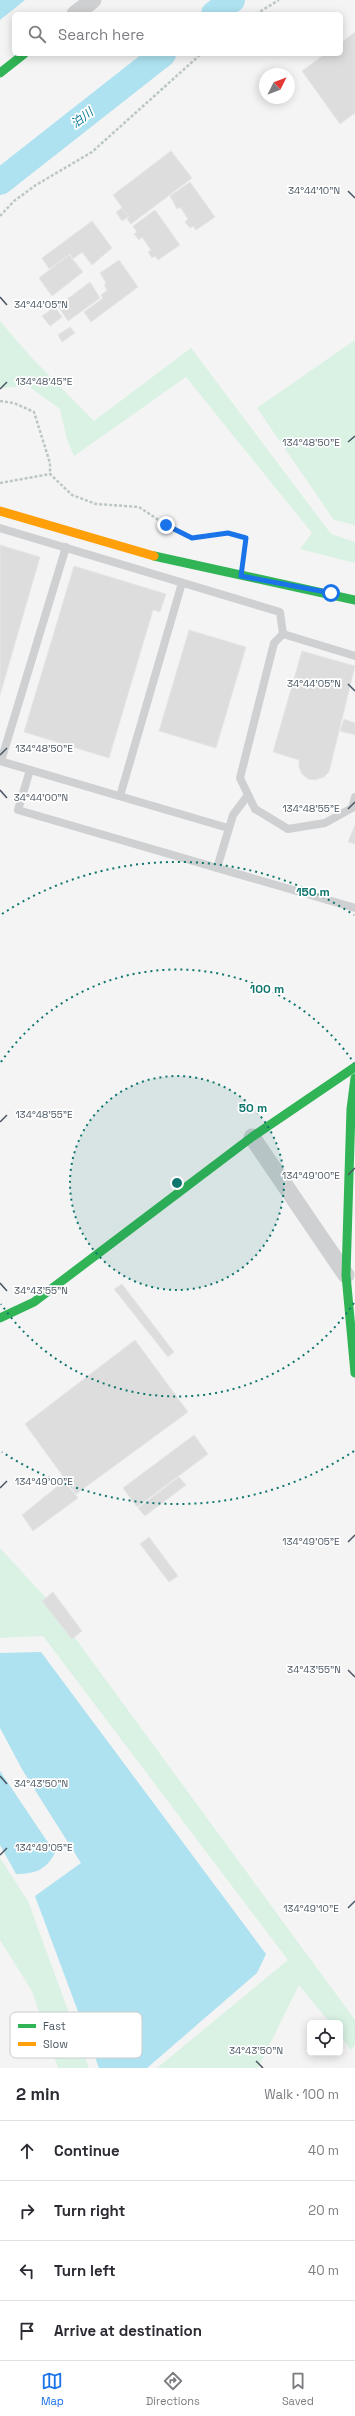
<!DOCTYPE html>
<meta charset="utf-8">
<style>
body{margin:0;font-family:"Space Grotesk","Noto Sans JP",sans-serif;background:#f2f2f3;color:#2b2b33}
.controls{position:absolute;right:12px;bottom:12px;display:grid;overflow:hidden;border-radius:6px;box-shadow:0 2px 10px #0003}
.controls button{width:36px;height:36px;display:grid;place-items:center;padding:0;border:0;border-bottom:1px solid #e1e1e2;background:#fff;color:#2b2b33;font:20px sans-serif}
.compass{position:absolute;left:259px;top:68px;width:36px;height:36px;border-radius:50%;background:#fff;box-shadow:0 2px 10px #0003;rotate:48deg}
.stop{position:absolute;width:12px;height:12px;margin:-9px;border:3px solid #1a73e8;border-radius:50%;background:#fff}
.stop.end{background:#1a73e8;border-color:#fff;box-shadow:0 1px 4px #0008}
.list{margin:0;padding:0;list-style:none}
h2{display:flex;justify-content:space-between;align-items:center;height:52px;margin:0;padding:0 16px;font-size:17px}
h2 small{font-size:13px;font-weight:400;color:#7c7c81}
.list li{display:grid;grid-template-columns:26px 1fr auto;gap:12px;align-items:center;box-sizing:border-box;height:60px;padding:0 16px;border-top:1px solid #e1e1e2}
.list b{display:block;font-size:15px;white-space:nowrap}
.list em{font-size:13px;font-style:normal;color:#7c7c81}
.icon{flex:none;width:22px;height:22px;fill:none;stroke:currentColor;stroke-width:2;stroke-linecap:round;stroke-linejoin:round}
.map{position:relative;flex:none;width:355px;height:2068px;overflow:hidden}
.search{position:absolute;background:#fff;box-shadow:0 2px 10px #0003;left:12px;right:12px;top:12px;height:44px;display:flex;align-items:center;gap:10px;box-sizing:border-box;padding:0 14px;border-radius:6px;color:#7c7c81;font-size:15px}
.sheet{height:292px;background:#fff}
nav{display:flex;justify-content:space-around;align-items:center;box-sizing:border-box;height:56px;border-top:1px solid #e1e1e2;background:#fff;font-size:11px;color:#7c7c81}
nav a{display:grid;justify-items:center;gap:2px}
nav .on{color:#1a73e8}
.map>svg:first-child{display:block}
.green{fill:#d9f2e3}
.water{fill:#aee2f0}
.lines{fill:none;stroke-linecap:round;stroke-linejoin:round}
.river{stroke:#aee2f0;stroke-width:26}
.building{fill:#ddddde;stroke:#e5e6e7}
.path{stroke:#bcc7c4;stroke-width:2.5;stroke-dasharray:3 2;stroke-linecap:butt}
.lane{stroke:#ced0d2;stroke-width:8}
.street{stroke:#ced0d2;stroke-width:17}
.fast{stroke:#30b455;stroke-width:9}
.slow{stroke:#ff9f0a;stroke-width:9}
.route{stroke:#1a73e8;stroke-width:5}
.ticks{fill:none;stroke:#4a5661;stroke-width:1.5}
.ring{fill:none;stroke:#0f766e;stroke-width:2;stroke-dasharray:2 4}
.labels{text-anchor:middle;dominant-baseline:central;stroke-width:3.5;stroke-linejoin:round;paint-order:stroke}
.water-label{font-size:12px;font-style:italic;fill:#0c7c9b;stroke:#fff}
.key{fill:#fff;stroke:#c9ccd0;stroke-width:1}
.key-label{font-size:11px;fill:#4a5661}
.ticks-label{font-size:10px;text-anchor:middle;fill:#4a5661;stroke:#fff;stroke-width:3.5;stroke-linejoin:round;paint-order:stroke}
.centre{fill:#0f766e;stroke:#fff;stroke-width:2}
.ring-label{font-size:12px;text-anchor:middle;font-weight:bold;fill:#0f766e;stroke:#fff;stroke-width:3.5;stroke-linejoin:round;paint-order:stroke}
</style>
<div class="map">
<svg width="355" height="2068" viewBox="0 0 355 2068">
<rect width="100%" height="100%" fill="#f4f4f4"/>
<g class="green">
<path d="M 0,321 L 31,357 L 94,421 L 191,348 L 331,534 L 355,542 L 355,563 L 300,549 L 312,533 L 186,377 L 74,456 L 67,440 L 60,409 L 28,386 L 0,388 Z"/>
<path d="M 355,340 L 355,525 L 334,520 L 257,408 Z"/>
<path d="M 0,1548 L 45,1597 L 355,2020 L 355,2045 L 351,2050 L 340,2036 L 340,2023 L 330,2023 L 299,1985 L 258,2068 L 157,2068 L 288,1960 L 43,1636 L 0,1638 Z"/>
<path d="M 0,1858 L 28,1901 L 89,2068 L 58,2068 L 32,1991 L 0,1940 Z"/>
</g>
<g class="water">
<path d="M 0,0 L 25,0 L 0,20 Z"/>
<path d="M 41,1652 L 266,1954 L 257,1973 L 147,2068 L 99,2068 L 35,1896 L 81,1863 L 23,1771 L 0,1728 L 0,1653 Z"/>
<path d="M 0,1771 L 55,1853 C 46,1870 35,1874 16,1874 L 0,1845 Z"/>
</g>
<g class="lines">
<g class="river">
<path d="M 214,14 L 232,0"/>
<path d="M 0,182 L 163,54"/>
</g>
</g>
<g class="building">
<path d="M 355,32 L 355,113 L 340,124 L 302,71 L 325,54 L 341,54 L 341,43 Z"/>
<path d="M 171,151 L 192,178 L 131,224 L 127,219 L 129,217 L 113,195 Z"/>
<path d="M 190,182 L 215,217 L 196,230 L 193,226 L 190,228 L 185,222 L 188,219 L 180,207 L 177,209 L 170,196 Z"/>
<path d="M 122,208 L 129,216 L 122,221 L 116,212 Z"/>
<path d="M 155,210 L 180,245 L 158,260 L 155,256 L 152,258 L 148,252 L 151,250 L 142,237 L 139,240 L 134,234 L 137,232 L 133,226 Z"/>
<path d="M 92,221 L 112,248 L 92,265 L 82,252 L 73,259 L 70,254 L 49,269 L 42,258 Z"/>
<path d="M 69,255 L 83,272 L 52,296 L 39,278 Z"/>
<path d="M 119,260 L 138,287 L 91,322 L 84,312 L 103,298 L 101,295 L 107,290 L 104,285 L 106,283 L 100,273 Z"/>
<path d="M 90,282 L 100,298 L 68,321 L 58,306 Z"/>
<path d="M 55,307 L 62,317 L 50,326 L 42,316 Z"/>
<path d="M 70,327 L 75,333 L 62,342 L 58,335 Z"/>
<path d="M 0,545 L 40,557 L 0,695 Z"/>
<path d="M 74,566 L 166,594 L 160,612 L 153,610 L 109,758 L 24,732 Z"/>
<path d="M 189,630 L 246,647 L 216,748 L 159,731 Z"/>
<path d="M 302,651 L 355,666 L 329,772 L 324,777 L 315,780 L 308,779 L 302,774 L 299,767 L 299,760 L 273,752 Z"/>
<path d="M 344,719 L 355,723 L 355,735 L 340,731 Z"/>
<path d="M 355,825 L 355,844 L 348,842 Z"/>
<path d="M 122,1284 L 174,1352 L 168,1357 L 114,1289 Z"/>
<path d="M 135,1340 L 188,1412 L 76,1494 L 25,1424 Z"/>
<path d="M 194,1435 L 208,1454 L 137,1507 L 123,1488 Z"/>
<path d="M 179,1477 L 186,1485 L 145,1516 L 138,1508 Z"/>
<path d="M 64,1481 L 78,1498 L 33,1531 L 22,1515 Z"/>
<path d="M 149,1537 L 178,1576 L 169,1582 L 140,1544 Z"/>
<path d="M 53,1592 L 82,1631 L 72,1639 L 42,1601 Z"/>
</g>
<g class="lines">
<g class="path">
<path d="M 256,14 L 279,0"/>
<path d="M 0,216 L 14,201 L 36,185 L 92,152 L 201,54"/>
<path d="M 0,401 L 14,403 L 34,412 L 50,463 L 50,474"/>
<path d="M 0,483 L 50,474 L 72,495 L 96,504 L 139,507 L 166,525 L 193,538 L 228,533 L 246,538 L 243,559"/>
</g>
<g class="lane">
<path d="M 0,528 L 280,612 L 283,634"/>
<path d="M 283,634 L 274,643 L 240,778 L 255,809 L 288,829 L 325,823 L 352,808 L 355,797"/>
<path d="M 283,634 L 355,656"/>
<path d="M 0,761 L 228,828"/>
<path d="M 1,761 L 66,547"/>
<path d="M 30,770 L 18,810 L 355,908"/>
<path d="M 120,796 L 182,583"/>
<path d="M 217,868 L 233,815 L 248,795"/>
</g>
<g class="street">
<path d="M 75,14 L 93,0"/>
<path d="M 252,1137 L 346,1275"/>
</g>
<g class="fast">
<path d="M 0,73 L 24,54"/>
<path d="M 154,556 L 355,600"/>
<path d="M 355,1078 L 351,1109 L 346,1275 L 355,1373"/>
<path d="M 0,1318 L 34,1302 L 252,1137 L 355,1067"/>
</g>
<path class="slow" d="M 0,511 L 154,556"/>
</g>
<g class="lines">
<path class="route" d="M 166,525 L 192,538 L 228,533 L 246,538 L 241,576 L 331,593"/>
</g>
<path class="ticks" d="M 348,191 L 355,198M 0,297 L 7,305M 0,389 L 7,382M 348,442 L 355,436M 348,684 L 355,691M 0,755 L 7,748M 0,790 L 7,798M 348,809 L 355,802M 0,1122 L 7,1115M 348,1175 L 355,1168M 0,1283 L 7,1291M 0,1488 L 7,1481M 348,1542 L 355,1535M 348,1670 L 355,1677M 0,1776 L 7,1784M 0,1855 L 7,1848M 348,1908 L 355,1901M 256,2061 L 263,2068"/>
<circle cx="177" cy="1183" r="107" fill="#0f766e" fill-opacity=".12"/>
<g class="ring">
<circle cx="177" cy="1183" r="107"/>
<path d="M354 1303A214 214 0 0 1 1 1304M1 1062A214 214 0 0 1 354 1063"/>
<path d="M354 1451A321 321 0 0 1 2 1452M2 914A321 321 0 0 1 354 915"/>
</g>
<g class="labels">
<g class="water-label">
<text transform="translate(82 118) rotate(-38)">泊川</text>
</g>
</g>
<rect x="10" y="2012" width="132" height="46" rx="6" class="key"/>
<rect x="18" y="2024" width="18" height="4" fill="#30b455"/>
<rect x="18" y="2042" width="18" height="4" fill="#ff9f0a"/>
<g class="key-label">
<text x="43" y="2030">Fast</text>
<text x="43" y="2048">Slow</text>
</g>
<g class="ticks-label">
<text x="314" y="194">34°44'10"N</text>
<text x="41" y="308">34°44'05"N</text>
<text x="44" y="385">134°48'45"E</text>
<text x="311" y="446">134°48'50"E</text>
<text x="314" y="687">34°44'05"N</text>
<text x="44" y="752">134°48'50"E</text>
<text x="41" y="801">34°44'00"N</text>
<text x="311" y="812">134°48'55"E</text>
<text x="44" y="1118">134°48'55"E</text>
<text x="311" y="1179">134°49'00"E</text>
<text x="41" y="1294">34°43'55"N</text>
<text x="44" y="1485">134°49'00"E</text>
<text x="311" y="1545">134°49'05"E</text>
<text x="314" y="1673">34°43'55"N</text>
<text x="41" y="1787">34°43'50"N</text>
<text x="44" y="1851">134°49'05"E</text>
<text x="311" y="1912">134°49'10"E</text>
<text x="256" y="2054">34°43'50"N</text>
</g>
<circle cx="177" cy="1183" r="6" class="centre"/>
<g class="ring-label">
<text x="313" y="896">150 m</text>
<text x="267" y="993">100 m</text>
<text x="253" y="1112">50 m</text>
</g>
</svg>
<div class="controls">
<button><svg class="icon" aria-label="locate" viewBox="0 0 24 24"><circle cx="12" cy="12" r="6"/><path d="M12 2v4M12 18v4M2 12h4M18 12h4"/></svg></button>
</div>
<svg class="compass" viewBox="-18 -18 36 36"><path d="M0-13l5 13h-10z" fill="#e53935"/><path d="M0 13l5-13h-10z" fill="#7c7c81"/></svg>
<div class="stop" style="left:331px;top:593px"></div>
<div class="stop end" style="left:166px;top:525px"></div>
<div class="search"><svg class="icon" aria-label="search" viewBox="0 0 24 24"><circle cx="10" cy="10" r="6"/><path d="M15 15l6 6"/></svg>Search here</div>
</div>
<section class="sheet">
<h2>2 min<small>Walk · 100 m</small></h2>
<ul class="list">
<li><svg class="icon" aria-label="ahead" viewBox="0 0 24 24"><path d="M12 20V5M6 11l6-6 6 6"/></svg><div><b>Continue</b></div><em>40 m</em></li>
<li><svg class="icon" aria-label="right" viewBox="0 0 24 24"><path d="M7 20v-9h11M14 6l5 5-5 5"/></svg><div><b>Turn right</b></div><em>20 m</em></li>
<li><svg class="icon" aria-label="left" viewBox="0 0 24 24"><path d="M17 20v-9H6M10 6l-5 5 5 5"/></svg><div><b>Turn left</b></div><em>40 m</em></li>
<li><svg class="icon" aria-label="arrive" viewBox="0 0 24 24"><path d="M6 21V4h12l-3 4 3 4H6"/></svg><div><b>Arrive at destination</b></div></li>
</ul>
</section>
<nav>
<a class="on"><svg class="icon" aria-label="map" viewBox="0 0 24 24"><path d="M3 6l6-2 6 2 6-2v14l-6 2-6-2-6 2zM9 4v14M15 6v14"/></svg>Map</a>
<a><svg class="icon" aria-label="directions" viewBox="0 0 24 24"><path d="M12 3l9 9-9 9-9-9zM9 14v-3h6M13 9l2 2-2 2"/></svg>Directions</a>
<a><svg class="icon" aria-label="saved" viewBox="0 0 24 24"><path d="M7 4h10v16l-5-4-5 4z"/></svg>Saved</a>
</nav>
